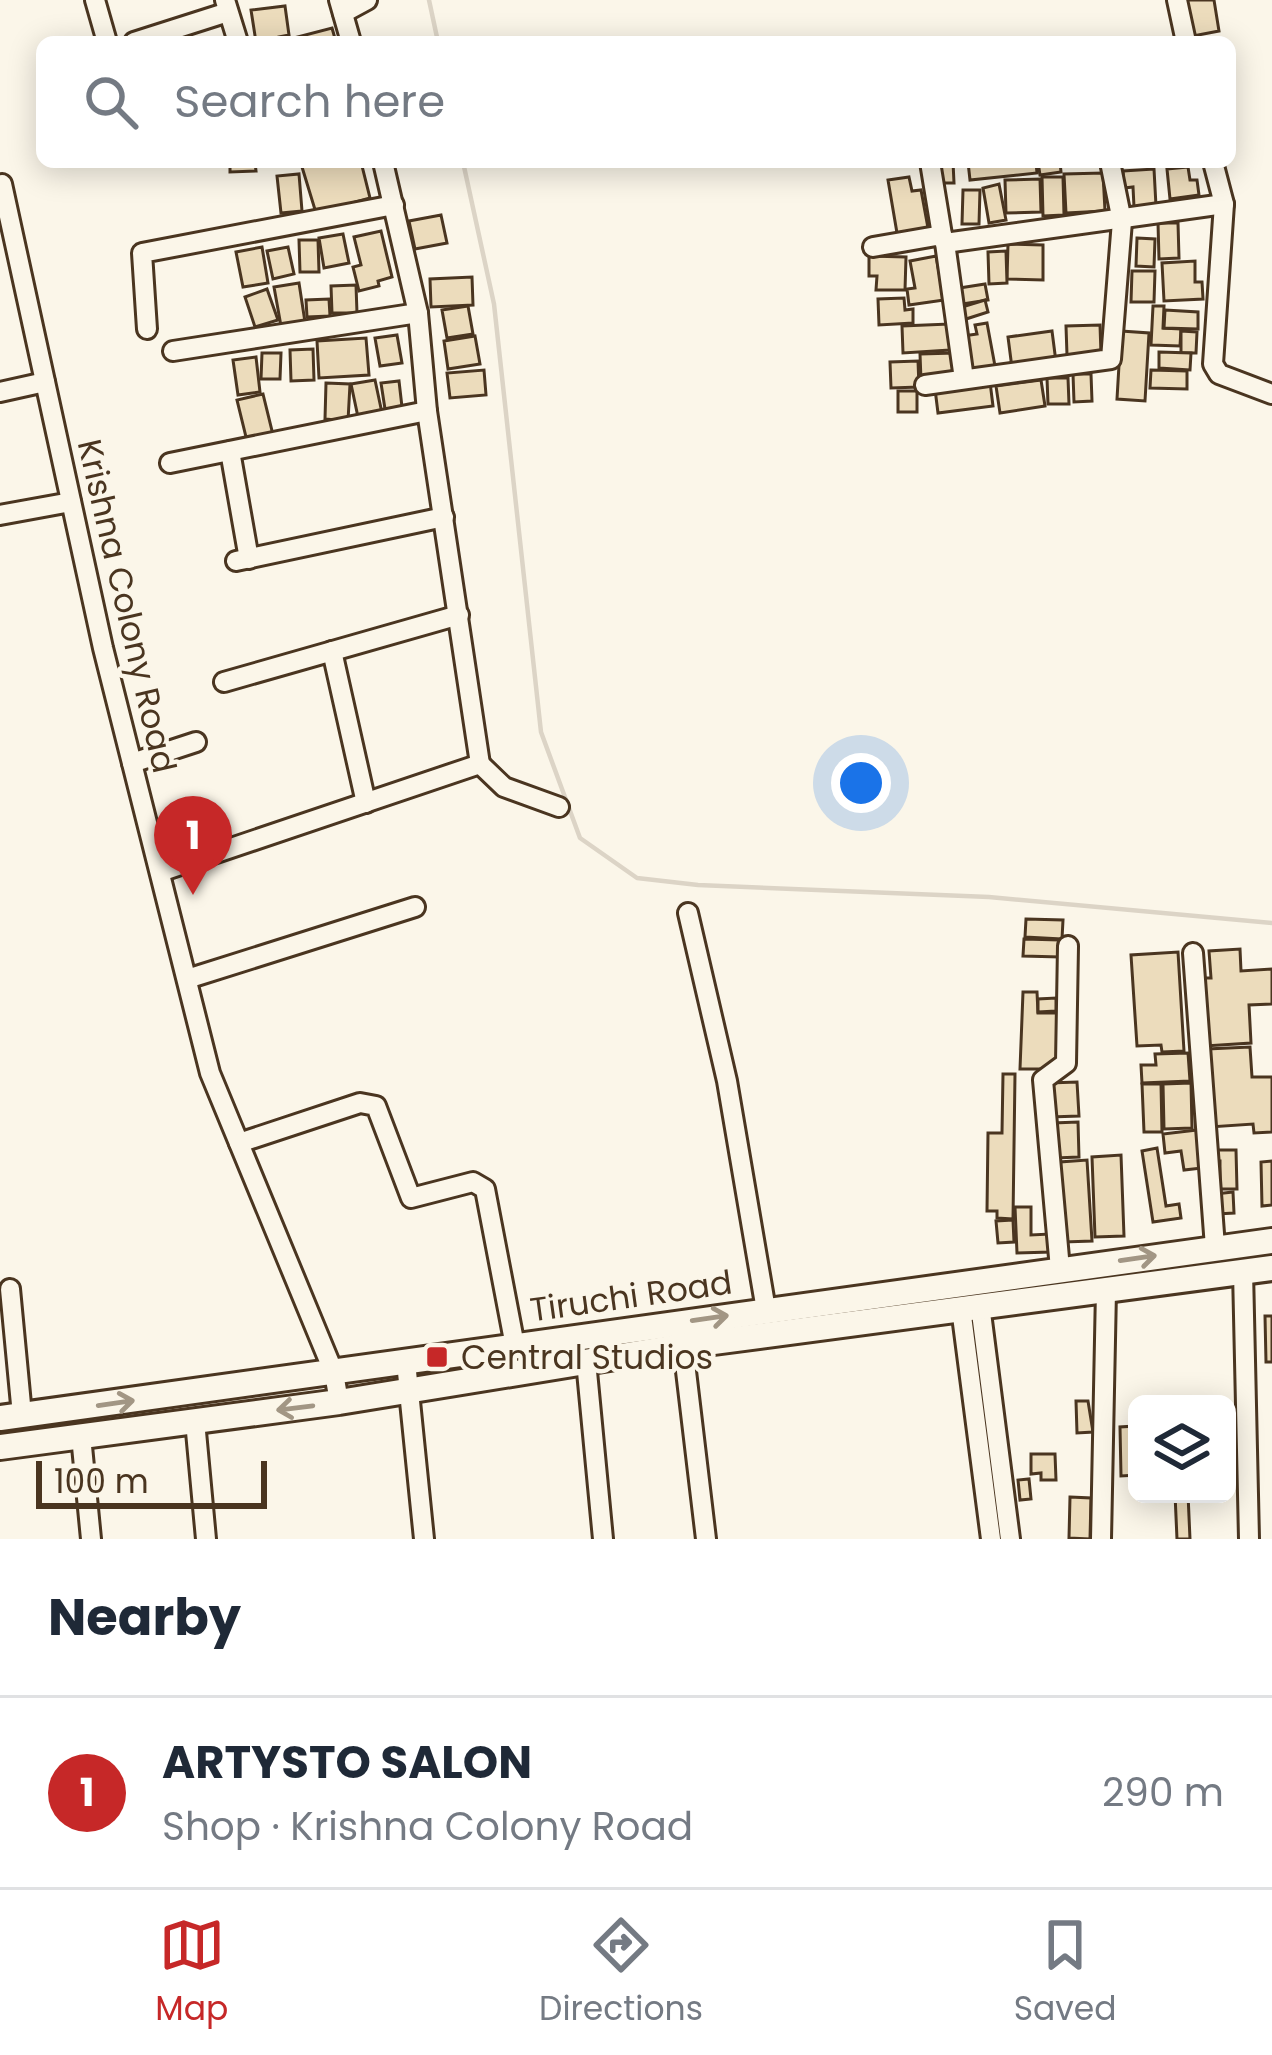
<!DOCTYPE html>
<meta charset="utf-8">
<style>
body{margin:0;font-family:Poppins,sans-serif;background:#f6f6f7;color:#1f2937}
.controls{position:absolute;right:36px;bottom:36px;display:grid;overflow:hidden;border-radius:18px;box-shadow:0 6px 30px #0003}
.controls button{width:108px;height:108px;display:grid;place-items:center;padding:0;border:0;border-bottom:3px solid #e0e1e3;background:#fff;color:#1f2937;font:60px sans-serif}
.scale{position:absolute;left:36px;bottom:30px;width:231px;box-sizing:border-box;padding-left:12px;border:6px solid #4a3520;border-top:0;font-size:33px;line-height:42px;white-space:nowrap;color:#4a3520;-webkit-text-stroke:9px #fbf6e9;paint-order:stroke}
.you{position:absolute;left:861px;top:783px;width:42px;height:42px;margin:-30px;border:9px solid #fff;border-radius:50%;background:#1a73e8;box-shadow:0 0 0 18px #1a73e833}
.badge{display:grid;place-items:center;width:78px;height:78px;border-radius:50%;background:#c62828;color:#fff;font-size:39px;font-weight:700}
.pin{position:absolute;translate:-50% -99px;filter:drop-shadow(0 3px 6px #0008)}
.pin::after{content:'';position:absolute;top:63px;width:42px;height:36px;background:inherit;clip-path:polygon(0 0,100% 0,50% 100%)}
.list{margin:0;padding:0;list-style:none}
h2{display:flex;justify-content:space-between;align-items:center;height:156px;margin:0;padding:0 48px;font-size:51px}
h2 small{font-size:39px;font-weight:400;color:#747a83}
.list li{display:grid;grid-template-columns:78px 1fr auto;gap:36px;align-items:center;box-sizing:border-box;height:192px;padding:0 48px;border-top:3px solid #e0e1e3}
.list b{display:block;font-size:45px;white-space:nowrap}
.list p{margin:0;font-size:39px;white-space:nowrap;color:#747a83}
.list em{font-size:39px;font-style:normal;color:#747a83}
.icon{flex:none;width:66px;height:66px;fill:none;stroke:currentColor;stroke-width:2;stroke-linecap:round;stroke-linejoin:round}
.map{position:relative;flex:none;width:1272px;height:1539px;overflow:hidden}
.search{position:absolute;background:#fff;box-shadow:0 6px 30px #0003;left:36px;right:36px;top:36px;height:132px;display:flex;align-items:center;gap:30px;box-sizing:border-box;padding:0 42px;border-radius:18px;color:#747a83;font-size:45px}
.sheet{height:348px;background:#fff}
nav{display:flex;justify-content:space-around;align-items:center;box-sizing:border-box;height:168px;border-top:3px solid #e0e1e3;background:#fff;font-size:33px;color:#747a83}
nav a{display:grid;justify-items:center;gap:6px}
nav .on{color:#c62828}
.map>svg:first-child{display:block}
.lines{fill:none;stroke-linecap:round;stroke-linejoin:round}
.stream{stroke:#dcd4c6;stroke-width:4.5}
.building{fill:#ecdcbc;stroke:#4a3520;stroke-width:3}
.minor-casing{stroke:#4a3520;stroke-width:24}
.highway-casing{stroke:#4a3520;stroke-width:30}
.minor{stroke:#fbf6e9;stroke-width:18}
.highway{stroke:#fbf6e9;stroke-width:24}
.oneway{stroke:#a29684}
.poi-dot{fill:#c62828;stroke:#fbf6e9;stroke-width:4.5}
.labels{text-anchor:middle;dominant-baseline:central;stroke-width:9;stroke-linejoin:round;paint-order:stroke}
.street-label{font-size:33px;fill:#4a3520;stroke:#fbf6e9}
.poi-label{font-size:33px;fill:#4a3520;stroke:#fbf6e9;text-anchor:start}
</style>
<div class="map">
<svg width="1272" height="1539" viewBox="0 0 1272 1539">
<rect width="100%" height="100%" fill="#fbf6e9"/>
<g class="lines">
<g class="stream">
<path d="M 429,0 L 438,42"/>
<path d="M 463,162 L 494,304 L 541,732 L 580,838 L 637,878 L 698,885 L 989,897 L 1272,923"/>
</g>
</g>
<g class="building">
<path d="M 1187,0 L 1214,0 L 1219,31 L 1193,36 Z"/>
<path d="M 285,6 L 289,35 L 279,37 L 280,42 L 256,42 L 251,10 Z"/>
<path d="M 332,28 L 336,42 L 287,42 L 286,40 Z"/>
<path d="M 230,162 L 255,162 L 256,171 L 230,172 Z"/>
<path d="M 322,162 L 361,162 L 370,198 L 316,213 L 302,167 Z"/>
<path d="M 935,162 L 953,162 L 954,183 L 936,183 Z"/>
<path d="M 968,162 L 1036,162 L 1037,173 L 970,180 Z"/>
<path d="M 1038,162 L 1060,162 L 1061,172 L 1040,175 Z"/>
<path d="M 1188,167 L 1190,180 L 1197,180 L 1199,195 L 1170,199 L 1167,169 Z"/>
<path d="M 1154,169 L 1156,206 L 1134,207 L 1133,187 L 1124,188 L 1123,171 Z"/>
<path d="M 1103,173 L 1105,211 L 1066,213 L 1064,174 Z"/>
<path d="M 299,174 L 302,211 L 281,213 L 277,176 Z"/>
<path d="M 909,177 L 912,191 L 921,190 L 928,228 L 897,233 L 888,180 Z"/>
<path d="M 1042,177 L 1063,177 L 1064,215 L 1043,216 Z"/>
<path d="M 1040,179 L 1041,212 L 1006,213 L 1005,180 Z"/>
<path d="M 999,184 L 1006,220 L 989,223 L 983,188 Z"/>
<path d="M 963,190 L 980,190 L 979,224 L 962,224 Z"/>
<path d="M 441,215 L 447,243 L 415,249 L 409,221 Z"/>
<path d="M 1158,223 L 1178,223 L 1179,258 L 1159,259 Z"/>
<path d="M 381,231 L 392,277 L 378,281 L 379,286 L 359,291 L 353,267 L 361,265 L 354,237 Z"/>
<path d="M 343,234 L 349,263 L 324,268 L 319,238 Z"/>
<path d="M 1137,238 L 1155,239 L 1154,267 L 1136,266 Z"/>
<path d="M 299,240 L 318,240 L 319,272 L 300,272 Z"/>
<path d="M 1008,244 L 1043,245 L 1043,280 L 1007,279 Z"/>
<path d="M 262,247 L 268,283 L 243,287 L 236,252 Z"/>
<path d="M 288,247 L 294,274 L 273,279 L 267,251 Z"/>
<path d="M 1006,251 L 1007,283 L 989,284 L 988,252 Z"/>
<path d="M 869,256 L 906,257 L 905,290 L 876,290 L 877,276 L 869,276 Z"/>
<path d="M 936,256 L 944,300 L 909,305 L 907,289 L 915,288 L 910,261 Z"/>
<path d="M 1195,261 L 1195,282 L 1202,282 L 1203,299 L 1164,301 L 1162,263 Z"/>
<path d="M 1132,271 L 1155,271 L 1154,302 L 1131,302 Z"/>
<path d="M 472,277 L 473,305 L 431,307 L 430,279 Z"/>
<path d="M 299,283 L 305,322 L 281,326 L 274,287 Z"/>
<path d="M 985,284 L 988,300 L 956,305 L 953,289 Z"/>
<path d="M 356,285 L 357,313 L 332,313 L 331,286 Z"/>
<path d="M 267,289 L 278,320 L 255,327 L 245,297 Z"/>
<path d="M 904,298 L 905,310 L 913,309 L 913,323 L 879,325 L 878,299 Z"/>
<path d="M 329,299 L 330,316 L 307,317 L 306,300 Z"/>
<path d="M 985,300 L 988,312 L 966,319 L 962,307 Z"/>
<path d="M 468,306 L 473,334 L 447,338 L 442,310 Z"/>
<path d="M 1153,306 L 1164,306 L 1163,328 L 1181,329 L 1180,346 L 1151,345 Z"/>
<path d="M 1165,310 L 1198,312 L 1198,329 L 1164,328 Z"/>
<path d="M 987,323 L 995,366 L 970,371 L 963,336 L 977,334 L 975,325 Z"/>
<path d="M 949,324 L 950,350 L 903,353 L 902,326 Z"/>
<path d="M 1100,325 L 1101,354 L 1067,355 L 1066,326 Z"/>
<path d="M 1052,331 L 1056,362 L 1012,368 L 1008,337 Z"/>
<path d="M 1121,331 L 1149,333 L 1145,401 L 1117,399 Z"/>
<path d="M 1181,331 L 1197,332 L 1196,353 L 1181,353 Z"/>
<path d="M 397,335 L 402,363 L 380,366 L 375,338 Z"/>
<path d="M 475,336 L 480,364 L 448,369 L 444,341 Z"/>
<path d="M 366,338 L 369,375 L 319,378 L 317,341 Z"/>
<path d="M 313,349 L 314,380 L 291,381 L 290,350 Z"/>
<path d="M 1159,352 L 1191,353 L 1190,370 L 1159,368 Z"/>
<path d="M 262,353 L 281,353 L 280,379 L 261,379 Z"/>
<path d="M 955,353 L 956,378 L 921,380 L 920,354 Z"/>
<path d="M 256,357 L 260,392 L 238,395 L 233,360 Z"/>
<path d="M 918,361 L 919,387 L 891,388 L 890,362 Z"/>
<path d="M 484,370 L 486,395 L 450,398 L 447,373 Z"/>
<path d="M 1151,370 L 1187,371 L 1187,389 L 1150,388 Z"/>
<path d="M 1073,374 L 1091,374 L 1092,401 L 1074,402 Z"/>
<path d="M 1047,378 L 1068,378 L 1069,404 L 1048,404 Z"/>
<path d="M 375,380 L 382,413 L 358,417 L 351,384 Z"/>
<path d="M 1041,380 L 1045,406 L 1000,413 L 996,386 Z"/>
<path d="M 399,381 L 402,407 L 385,409 L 381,383 Z"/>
<path d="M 990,382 L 993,406 L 938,413 L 935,389 Z"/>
<path d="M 326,383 L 350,384 L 348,421 L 325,419 Z"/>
<rect x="898" y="391" width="19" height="21"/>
<path d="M 263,394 L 273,435 L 247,441 L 237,400 Z"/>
<path d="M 1026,919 L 1063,920 L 1062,939 L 1025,937 Z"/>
<path d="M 1024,939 L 1060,940 L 1060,957 L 1023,956 Z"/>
<path d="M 1240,949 L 1241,971 L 1272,969 L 1272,1004 L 1249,1005 L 1251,1043 L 1205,1046 L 1201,978 L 1211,978 L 1209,951 Z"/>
<path d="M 1178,952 L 1184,1051 L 1162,1052 L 1161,1045 L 1137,1046 L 1131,955 Z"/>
<path d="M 1023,992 L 1037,992 L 1038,1013 L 1057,1013 L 1057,1069 L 1020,1069 Z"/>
<path d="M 1056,998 L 1056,1011 L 1038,1012 L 1038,999 Z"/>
<path d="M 1250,1047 L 1252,1077 L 1272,1077 L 1272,1132 L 1254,1133 L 1253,1124 L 1210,1127 L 1207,1049 Z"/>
<path d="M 1188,1053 L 1190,1081 L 1142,1083 L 1141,1065 L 1156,1065 L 1155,1054 Z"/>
<path d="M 1003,1074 L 1015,1074 L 1013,1219 L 997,1218 L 997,1211 L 987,1211 L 988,1133 L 1002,1133 Z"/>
<path d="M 1077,1082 L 1079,1116 L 1050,1117 L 1049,1083 Z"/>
<path d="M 1191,1083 L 1192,1128 L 1164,1129 L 1163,1084 Z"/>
<path d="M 1142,1084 L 1161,1084 L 1162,1132 L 1144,1132 Z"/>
<path d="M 1078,1122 L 1079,1157 L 1055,1158 L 1053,1123 Z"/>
<path d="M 1197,1130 L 1202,1168 L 1184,1170 L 1181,1151 L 1165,1153 L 1163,1134 Z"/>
<path d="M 1157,1148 L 1166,1206 L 1179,1204 L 1181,1218 L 1153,1222 L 1142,1151 Z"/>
<path d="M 1211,1150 L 1236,1150 L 1237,1189 L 1220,1189 L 1220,1161 L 1211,1161 Z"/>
<path d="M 1121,1155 L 1124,1236 L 1095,1237 L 1092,1157 Z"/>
<path d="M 1087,1160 L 1092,1241 L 1064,1242 L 1060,1162 Z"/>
<path d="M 1272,1161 L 1272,1205 L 1262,1206 L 1261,1162 Z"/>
<path d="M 1233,1192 L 1234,1213 L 1217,1214 L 1215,1194 Z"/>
<path d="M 1015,1207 L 1031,1207 L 1031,1235 L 1050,1234 L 1051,1252 L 1017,1253 Z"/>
<path d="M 1013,1220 L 1014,1242 L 998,1243 L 996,1221 Z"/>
<path d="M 1265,1316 L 1272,1316 L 1272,1362 L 1266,1362 Z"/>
<path d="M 1076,1401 L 1088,1401 L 1093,1432 L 1077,1433 Z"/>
<path d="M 1137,1413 L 1137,1475 L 1121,1476 L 1120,1427 L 1135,1426 Z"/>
<path d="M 1031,1454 L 1055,1454 L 1056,1480 L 1041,1480 L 1041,1473 L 1031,1474 Z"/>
<path d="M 1029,1479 L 1031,1499 L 1020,1500 L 1018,1480 Z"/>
<path d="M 1175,1494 L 1188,1494 L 1190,1539 L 1177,1539 Z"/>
<path d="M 1070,1497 L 1091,1498 L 1090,1539 L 1069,1538 Z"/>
</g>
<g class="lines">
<g class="minor-casing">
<g id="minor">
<path d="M 95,0 L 107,42"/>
<path d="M 225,0 L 238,42"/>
<path d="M 339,0 L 351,42"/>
<path d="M 1177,0 L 1186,42"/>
<path d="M 343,13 L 367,0"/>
<path d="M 134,42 L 228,12"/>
<path d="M 930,162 L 942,235"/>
<path d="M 1213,162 L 1224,204 L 1213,364 L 1219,374 L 1272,394"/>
<path d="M 2,184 L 103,648 L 210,1073 L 334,1373 L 339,1402"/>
<path d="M 945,243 L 964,379"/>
<path d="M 873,247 L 942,235 L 945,243 L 1224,204"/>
<path d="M 147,329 L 142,253 L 394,205"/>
<path d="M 173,351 L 418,313"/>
<path d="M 925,385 L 1111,359 L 1122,221 L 1110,162"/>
<path d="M 0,392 L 45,382"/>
<path d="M 230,451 L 249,559"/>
<path d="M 170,463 L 427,411"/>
<path d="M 0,515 L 71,502"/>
<path d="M 236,561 L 444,517"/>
<path d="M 332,651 L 366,803"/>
<path d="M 224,682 L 459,615"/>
<path d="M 132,763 L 196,742"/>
<path d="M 480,764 L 504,787 L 559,807"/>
<path d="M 160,872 L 480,764 L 427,411 L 418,313 L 383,162"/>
<path d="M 688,913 L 727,1081 L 766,1310"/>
<path d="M 1193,953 L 1215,1247"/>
<path d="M 187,979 L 415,907"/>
<path d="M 239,1143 L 360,1103 L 376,1106 L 411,1198 L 473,1182 L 485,1189 L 515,1346"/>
<path d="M 1060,1269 L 1043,1080 L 1066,1063 L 1068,946"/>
<path d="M 1243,1271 L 1249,1539"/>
<path d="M 10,1289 L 22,1415"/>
<path d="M 980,1305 L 1010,1539"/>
<path d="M 961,1308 L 991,1539"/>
<path d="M 683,1346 L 706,1539"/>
<path d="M 586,1361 L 603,1539"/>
<path d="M 406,1362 L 424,1539"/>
<path d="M 195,1421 L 206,1539"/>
<path d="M 81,1436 L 91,1539"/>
<path d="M 1101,1539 L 1106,1290"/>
</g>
</g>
<g class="highway-casing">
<g id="highway">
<path d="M 0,1418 L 1272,1241"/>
<path d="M 0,1447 L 339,1402 L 683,1346 L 1272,1268"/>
</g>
</g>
<use href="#minor" class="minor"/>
<use href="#highway" class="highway"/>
</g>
<defs><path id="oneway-shaft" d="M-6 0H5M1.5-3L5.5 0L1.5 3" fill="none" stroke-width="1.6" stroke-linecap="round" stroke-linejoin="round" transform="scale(3)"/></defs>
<g class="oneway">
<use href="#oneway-shaft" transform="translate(1138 1258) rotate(-8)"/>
<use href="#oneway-shaft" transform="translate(710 1318) rotate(-8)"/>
<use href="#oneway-shaft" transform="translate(116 1403) rotate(-8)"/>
<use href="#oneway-shaft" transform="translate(295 1408) rotate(173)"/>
</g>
<rect class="poi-dot" x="425" y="1345" width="24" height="24" rx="6"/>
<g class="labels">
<g class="street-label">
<text transform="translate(127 606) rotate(77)">Krishna Colony Road</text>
<text transform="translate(631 1296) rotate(-8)">Tiruchi Road</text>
</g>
<g class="poi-label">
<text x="461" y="1357">Central Studios</text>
</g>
</g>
</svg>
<div class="controls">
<button><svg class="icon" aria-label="layers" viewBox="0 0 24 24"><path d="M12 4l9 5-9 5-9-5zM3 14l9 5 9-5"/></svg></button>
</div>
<div class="scale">100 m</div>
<div class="you"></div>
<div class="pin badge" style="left:193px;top:895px">1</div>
<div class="search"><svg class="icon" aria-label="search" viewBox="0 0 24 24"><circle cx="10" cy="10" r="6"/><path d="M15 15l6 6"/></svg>Search here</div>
</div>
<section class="sheet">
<h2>Nearby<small></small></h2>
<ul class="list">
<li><span class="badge">1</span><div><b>ARTYSTO SALON</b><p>Shop · Krishna Colony Road</p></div><em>290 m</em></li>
</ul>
</section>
<nav>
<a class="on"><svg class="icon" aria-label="map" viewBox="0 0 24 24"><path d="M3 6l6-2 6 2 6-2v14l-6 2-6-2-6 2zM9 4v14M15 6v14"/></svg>Map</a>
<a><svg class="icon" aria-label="directions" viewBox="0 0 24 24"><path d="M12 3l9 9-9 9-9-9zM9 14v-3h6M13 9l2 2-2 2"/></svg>Directions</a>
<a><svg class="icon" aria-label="saved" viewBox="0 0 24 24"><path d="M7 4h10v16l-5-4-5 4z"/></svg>Saved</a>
</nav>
